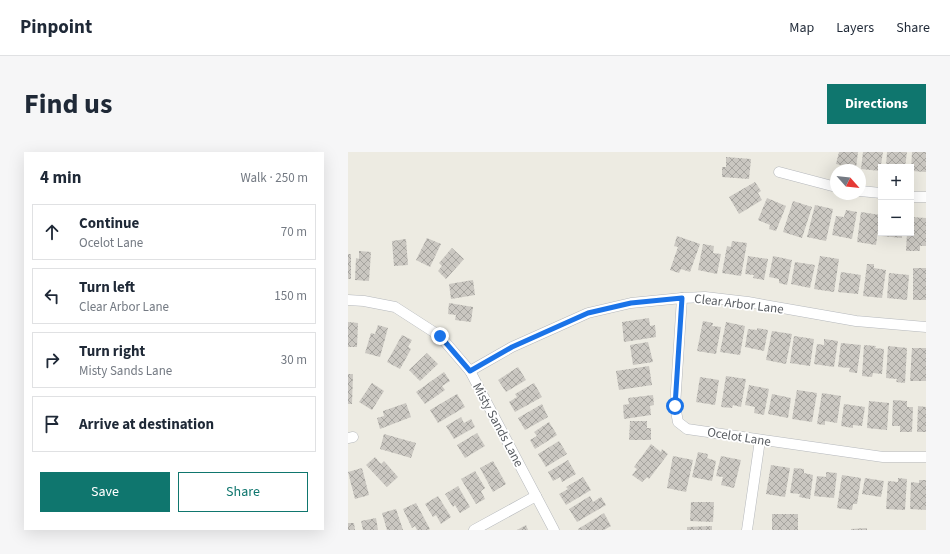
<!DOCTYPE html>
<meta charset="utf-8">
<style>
body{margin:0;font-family:"Source Sans 3",sans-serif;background:#f6f6f7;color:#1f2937}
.controls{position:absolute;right:12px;top:12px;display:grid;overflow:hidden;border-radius:0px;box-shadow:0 4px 16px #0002}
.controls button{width:36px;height:36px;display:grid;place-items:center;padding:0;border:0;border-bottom:1px solid #e0e1e3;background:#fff;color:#1f2937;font:20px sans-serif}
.compass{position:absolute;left:482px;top:12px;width:36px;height:36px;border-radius:50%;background:#fff;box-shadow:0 4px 16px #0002;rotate:117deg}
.stop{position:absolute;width:12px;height:12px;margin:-9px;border:3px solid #1a73e8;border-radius:50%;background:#fff}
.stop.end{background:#1a73e8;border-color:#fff;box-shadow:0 1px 4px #0008}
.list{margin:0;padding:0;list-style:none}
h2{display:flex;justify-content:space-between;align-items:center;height:52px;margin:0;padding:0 16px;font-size:17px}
h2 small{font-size:13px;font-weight:400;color:#747a83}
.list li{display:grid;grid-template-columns:26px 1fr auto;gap:12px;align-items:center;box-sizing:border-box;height:56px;margin:0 8px 8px;padding:0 8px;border:1px solid #e0e1e3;border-radius:0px}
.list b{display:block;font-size:15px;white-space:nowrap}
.list p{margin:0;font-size:13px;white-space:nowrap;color:#747a83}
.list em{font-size:13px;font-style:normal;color:#747a83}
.actions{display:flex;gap:8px;padding:12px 16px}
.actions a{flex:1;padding:9px 0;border:1px solid #0f766e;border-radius:0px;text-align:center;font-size:14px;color:#0f766e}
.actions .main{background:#0f766e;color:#fff}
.icon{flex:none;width:22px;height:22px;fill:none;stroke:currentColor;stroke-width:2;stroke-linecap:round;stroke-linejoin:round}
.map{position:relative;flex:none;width:578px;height:378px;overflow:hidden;border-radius:0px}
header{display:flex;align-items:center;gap:24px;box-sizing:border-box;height:56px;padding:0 20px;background:#fff;border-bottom:1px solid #e0e1e3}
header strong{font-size:19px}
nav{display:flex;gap:22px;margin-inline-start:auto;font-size:14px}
.intro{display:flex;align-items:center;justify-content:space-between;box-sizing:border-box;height:96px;padding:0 24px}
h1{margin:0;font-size:28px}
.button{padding:10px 18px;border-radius:0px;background:#0f766e;color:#fff;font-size:14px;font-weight:700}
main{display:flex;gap:24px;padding:0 24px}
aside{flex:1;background:#fff;border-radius:0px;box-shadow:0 4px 16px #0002}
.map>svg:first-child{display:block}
.building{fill:url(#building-cross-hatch)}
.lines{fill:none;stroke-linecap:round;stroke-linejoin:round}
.street-casing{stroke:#b5b8bc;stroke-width:11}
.street{stroke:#fff;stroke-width:10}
.route{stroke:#1a73e8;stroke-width:5}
.labels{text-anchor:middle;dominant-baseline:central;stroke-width:3.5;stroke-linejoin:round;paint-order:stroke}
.street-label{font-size:13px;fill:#5a5e63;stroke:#fff}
</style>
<header>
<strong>Pinpoint</strong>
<nav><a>Map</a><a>Layers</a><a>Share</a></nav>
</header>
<div class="intro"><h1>Find us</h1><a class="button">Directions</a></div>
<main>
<aside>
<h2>4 min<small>Walk · 250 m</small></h2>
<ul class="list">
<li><svg class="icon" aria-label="ahead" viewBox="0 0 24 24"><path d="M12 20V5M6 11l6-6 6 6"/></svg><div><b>Continue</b><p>Ocelot Lane</p></div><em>70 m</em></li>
<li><svg class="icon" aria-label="left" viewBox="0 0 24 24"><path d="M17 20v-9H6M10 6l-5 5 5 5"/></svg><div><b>Turn left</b><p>Clear Arbor Lane</p></div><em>150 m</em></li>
<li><svg class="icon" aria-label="right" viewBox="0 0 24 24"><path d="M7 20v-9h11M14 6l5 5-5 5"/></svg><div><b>Turn right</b><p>Misty Sands Lane</p></div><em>30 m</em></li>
<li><svg class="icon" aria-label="arrive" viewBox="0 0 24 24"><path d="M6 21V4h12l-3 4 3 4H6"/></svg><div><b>Arrive at destination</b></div></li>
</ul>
<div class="actions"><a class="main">Save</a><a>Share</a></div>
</aside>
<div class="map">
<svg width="578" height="378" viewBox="0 0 578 378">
<defs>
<pattern id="building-cross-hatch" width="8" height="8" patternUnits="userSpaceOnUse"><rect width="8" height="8" fill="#cac7c1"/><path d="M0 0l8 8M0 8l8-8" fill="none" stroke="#a7a5a0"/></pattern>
</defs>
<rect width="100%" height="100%" fill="#edebe2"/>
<g class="building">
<path d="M 491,0 L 510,0 L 508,16 L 488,12 Z"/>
<path d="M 515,0 L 535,0 L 532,19 L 513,17 Z"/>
<path d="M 539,0 L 559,0 L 557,15 L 538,15 Z"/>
<path d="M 564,0 L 578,0 L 578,20 L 563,19 Z"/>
<path d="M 378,5 L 403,7 L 401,27 L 374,25 L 374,15 L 378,15 Z"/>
<path d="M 407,30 L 413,39 L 410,41 L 414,48 L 391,62 L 381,45 Z"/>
<path d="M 419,46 L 438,54 L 428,79 L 421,77 L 422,73 L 410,68 Z"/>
<path d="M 445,49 L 464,55 L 454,86 L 435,80 Z"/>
<path d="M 467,53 L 485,57 L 478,89 L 459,85 Z"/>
<path d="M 498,58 L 509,60 L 504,87 L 484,83 L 488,64 L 496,65 Z"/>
<path d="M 513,60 L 532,63 L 528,93 L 509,90 Z"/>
<path d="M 563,65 L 578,66 L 578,94 L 572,94 L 572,99 L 558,99 L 559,81 L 563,81 Z"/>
<path d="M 534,81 L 554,81 L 554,86 L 533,84 Z"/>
<path d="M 329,84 L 352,92 L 342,120 L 333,117 L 331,121 L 322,118 L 330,95 L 326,94 Z"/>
<path d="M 79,86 L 93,92 L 82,115 L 68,108 Z"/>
<path d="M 58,87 L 60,113 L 46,114 L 44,89 Z"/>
<path d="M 384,89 L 399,91 L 393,124 L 374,121 L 379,94 L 383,95 Z"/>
<path d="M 355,92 L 366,94 L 365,101 L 373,102 L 369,122 L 350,118 Z"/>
<path d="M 104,96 L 116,107 L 98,127 L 90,119 L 94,114 L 91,111 Z"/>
<path d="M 11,99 L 23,100 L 21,129 L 7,128 L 8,106 L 11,107 Z"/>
<rect x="0" y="102" width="3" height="25"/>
<path d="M 400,104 L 420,107 L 416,128 L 405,126 L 406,123 L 397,122 Z"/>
<path d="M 425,104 L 444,108 L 439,133 L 431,131 L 431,127 L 421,125 Z"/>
<path d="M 472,104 L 491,107 L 486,140 L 466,137 Z"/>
<path d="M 447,110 L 467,113 L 462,136 L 443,132 Z"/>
<path d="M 519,112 L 526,112 L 526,116 L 538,118 L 534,146 L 515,144 Z"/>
<rect x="565" y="116" width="13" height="32"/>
<path d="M 493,120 L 513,123 L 510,142 L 490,140 Z"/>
<path d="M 541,121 L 561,123 L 559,148 L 539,146 Z"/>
<path d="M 125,128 L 127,143 L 103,147 L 101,132 Z"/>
<path d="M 101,151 L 125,155 L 123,170 L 107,168 L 108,163 L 100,162 Z"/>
<path d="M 301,166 L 302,174 L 307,173 L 308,185 L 276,190 L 274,170 Z"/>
<path d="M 355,169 L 365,171 L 364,174 L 373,175 L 368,202 L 349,199 Z"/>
<path d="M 0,170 L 10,171 L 9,195 L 0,195 Z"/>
<path d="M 378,170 L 397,174 L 392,203 L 372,200 Z"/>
<path d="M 30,173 L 40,176 L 32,205 L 17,201 L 23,181 L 27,182 Z"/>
<path d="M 409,176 L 420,178 L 416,199 L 397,195 L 400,177 L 409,178 Z"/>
<path d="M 424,179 L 444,182 L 438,212 L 418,208 Z"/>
<path d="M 54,183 L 64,188 L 60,195 L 63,197 L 52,217 L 39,210 Z"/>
<path d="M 446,184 L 466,187 L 462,214 L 442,211 Z"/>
<path d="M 476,187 L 490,189 L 486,215 L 466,212 L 469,192 L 476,193 Z"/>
<path d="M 300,190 L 305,210 L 285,213 L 282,193 Z"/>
<path d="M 493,191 L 513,193 L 509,221 L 501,220 L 502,216 L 490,215 Z"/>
<path d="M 516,193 L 528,194 L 527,196 L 536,197 L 534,222 L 525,221 L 524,225 L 514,224 Z"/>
<path d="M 540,194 L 559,196 L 557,231 L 548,230 L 549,227 L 538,226 Z"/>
<path d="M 564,196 L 578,196 L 578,229 L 562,229 Z"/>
<path d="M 79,201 L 90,212 L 72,229 L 61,218 Z"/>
<path d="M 301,214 L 304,233 L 271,238 L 268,219 Z"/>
<path d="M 170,215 L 178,228 L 158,240 L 150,228 Z"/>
<path d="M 96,220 L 102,229 L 94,234 L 97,238 L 77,252 L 68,240 Z"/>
<path d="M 0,222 L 5,222 L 4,252 L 0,252 Z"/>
<path d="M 378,224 L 398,227 L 393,255 L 385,253 L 384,256 L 373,255 Z"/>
<path d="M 352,225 L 371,228 L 367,253 L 348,250 Z"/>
<path d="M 24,231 L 36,239 L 24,258 L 11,250 Z"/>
<path d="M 186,231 L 194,245 L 167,260 L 161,250 L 169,245 L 167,242 Z"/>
<path d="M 401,233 L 421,237 L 416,263 L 406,261 L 407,255 L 397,253 Z"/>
<path d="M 449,238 L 469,241 L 464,270 L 444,267 Z"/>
<path d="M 474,241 L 493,244 L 489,271 L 477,269 L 477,273 L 469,272 Z"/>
<path d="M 109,242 L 117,255 L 90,271 L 82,258 Z"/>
<path d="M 424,242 L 443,246 L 440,266 L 420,262 Z"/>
<path d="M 305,243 L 306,253 L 302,254 L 303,263 L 276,267 L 275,253 L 281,252 L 280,246 Z"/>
<path d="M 545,248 L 559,249 L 559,255 L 565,255 L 564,280 L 552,280 L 552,274 L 544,274 Z"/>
<path d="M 521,249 L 541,251 L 539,278 L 519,276 Z"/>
<path d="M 58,251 L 63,265 L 32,277 L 29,266 L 36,264 L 35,259 Z"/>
<path d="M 194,252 L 200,265 L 177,278 L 170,266 Z"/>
<path d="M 496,252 L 517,255 L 514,274 L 505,273 L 505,276 L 493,274 Z"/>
<path d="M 570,254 L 578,255 L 578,280 L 569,280 Z"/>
<path d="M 113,265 L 116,271 L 123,267 L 127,275 L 106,287 L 98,274 Z"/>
<path d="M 282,269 L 299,269 L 299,276 L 303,276 L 303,288 L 281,288 Z"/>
<path d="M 201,270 L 209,283 L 187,297 L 182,288 L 189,284 L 186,280 Z"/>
<path d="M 129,281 L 137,294 L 117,306 L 109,293 Z"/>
<path d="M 36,282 L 68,291 L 63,306 L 32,297 Z"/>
<path d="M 211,289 L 219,302 L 198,315 L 190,302 Z"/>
<path d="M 303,292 L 313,300 L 314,297 L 320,302 L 301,327 L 299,325 L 294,330 L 284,323 L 289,317 L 286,315 Z"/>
<path d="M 350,300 L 360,302 L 359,306 L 368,309 L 364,329 L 344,325 Z"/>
<path d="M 325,304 L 345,308 L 338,340 L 319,336 Z"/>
<path d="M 373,304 L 393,308 L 386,336 L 373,333 L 375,325 L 368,324 Z"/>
<path d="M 27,305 L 33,312 L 36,309 L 50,325 L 39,335 L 18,313 Z"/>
<path d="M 220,308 L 228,322 L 214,330 L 212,325 L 205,329 L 200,320 Z"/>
<path d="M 145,309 L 158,332 L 145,340 L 132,316 Z"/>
<path d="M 423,313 L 442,316 L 437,345 L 418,342 Z"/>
<path d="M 14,316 L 21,343 L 7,347 L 0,320 Z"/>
<path d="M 446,316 L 456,317 L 456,321 L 465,323 L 462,347 L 451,345 L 452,342 L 442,341 Z"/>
<path d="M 127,319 L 137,336 L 133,339 L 137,347 L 128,352 L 113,327 Z"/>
<path d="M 478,320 L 489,321 L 486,346 L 466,344 L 469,324 L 478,325 Z"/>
<path d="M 494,323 L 513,326 L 509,352 L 505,352 L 504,358 L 489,356 Z"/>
<path d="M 235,325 L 243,338 L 218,353 L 211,342 L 220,337 L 218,335 Z"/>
<path d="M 517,326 L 536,329 L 533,345 L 514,342 Z"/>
<path d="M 550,326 L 559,327 L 557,358 L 538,357 L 540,329 L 550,330 Z"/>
<path d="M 571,328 L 578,328 L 578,358 L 562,357 L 563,330 L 571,331 Z"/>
<path d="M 110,334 L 122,355 L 112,361 L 107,353 L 105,355 L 97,342 Z"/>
<path d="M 90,344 L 103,365 L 93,372 L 88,363 L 85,365 L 77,352 Z"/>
<path d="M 242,344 L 245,350 L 253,345 L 258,353 L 229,370 L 221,357 Z"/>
<path d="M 343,350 L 366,350 L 365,370 L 342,369 Z"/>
<path d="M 68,351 L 82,377 L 80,378 L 69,378 L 67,374 L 64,376 L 55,357 Z"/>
<path d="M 48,357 L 55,378 L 39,378 L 34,361 Z"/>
<path d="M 256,361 L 263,374 L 256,378 L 231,378 L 230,377 Z"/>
<rect x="424" y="362" width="26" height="16"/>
<path d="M 28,366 L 30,378 L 15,378 L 13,369 Z"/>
<path d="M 0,371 L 6,371 L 7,378 L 0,378 Z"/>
<path d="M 178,373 L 180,378 L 169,378 Z"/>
<path d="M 364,374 L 364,378 L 339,378 L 339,375 Z"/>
<path d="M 519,376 L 519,378 L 503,378 L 503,377 Z"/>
</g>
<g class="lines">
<g class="street-casing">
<g id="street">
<path d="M 431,20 L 488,35"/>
<path d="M 512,39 L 533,41"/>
<path d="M 563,45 L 578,45"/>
<path d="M 334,146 L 327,254 L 330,270 L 339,277 L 535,305 L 578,305"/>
<path d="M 0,148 L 16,149 L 47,155 L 92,184 L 122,219 L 206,378"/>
<path d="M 122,219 L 164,195 L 240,161 L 283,151 L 334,146 L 357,145 L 400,150 L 508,169 L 578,175"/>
<path d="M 0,286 L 5,285"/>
<path d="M 126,378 L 188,344"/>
<path d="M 399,378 L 412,288"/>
</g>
</g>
<use href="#street" class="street"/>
</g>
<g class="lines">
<path class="route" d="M 92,184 L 122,219 L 164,195 L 240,161 L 283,151 L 334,146 L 327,254"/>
</g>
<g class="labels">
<g class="street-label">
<text transform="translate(391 152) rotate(7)">Clear Arbor Lane</text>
<text transform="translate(150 273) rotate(62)">Misty Sands Lane</text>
<text transform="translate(391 285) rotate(9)">Ocelot Lane</text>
</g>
</g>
</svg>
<div class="controls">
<button>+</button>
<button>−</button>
</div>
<svg class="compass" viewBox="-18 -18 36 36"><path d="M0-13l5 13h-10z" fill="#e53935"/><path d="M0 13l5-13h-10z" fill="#747a83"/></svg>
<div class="stop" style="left:327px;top:254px"></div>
<div class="stop end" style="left:92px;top:184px"></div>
</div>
</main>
